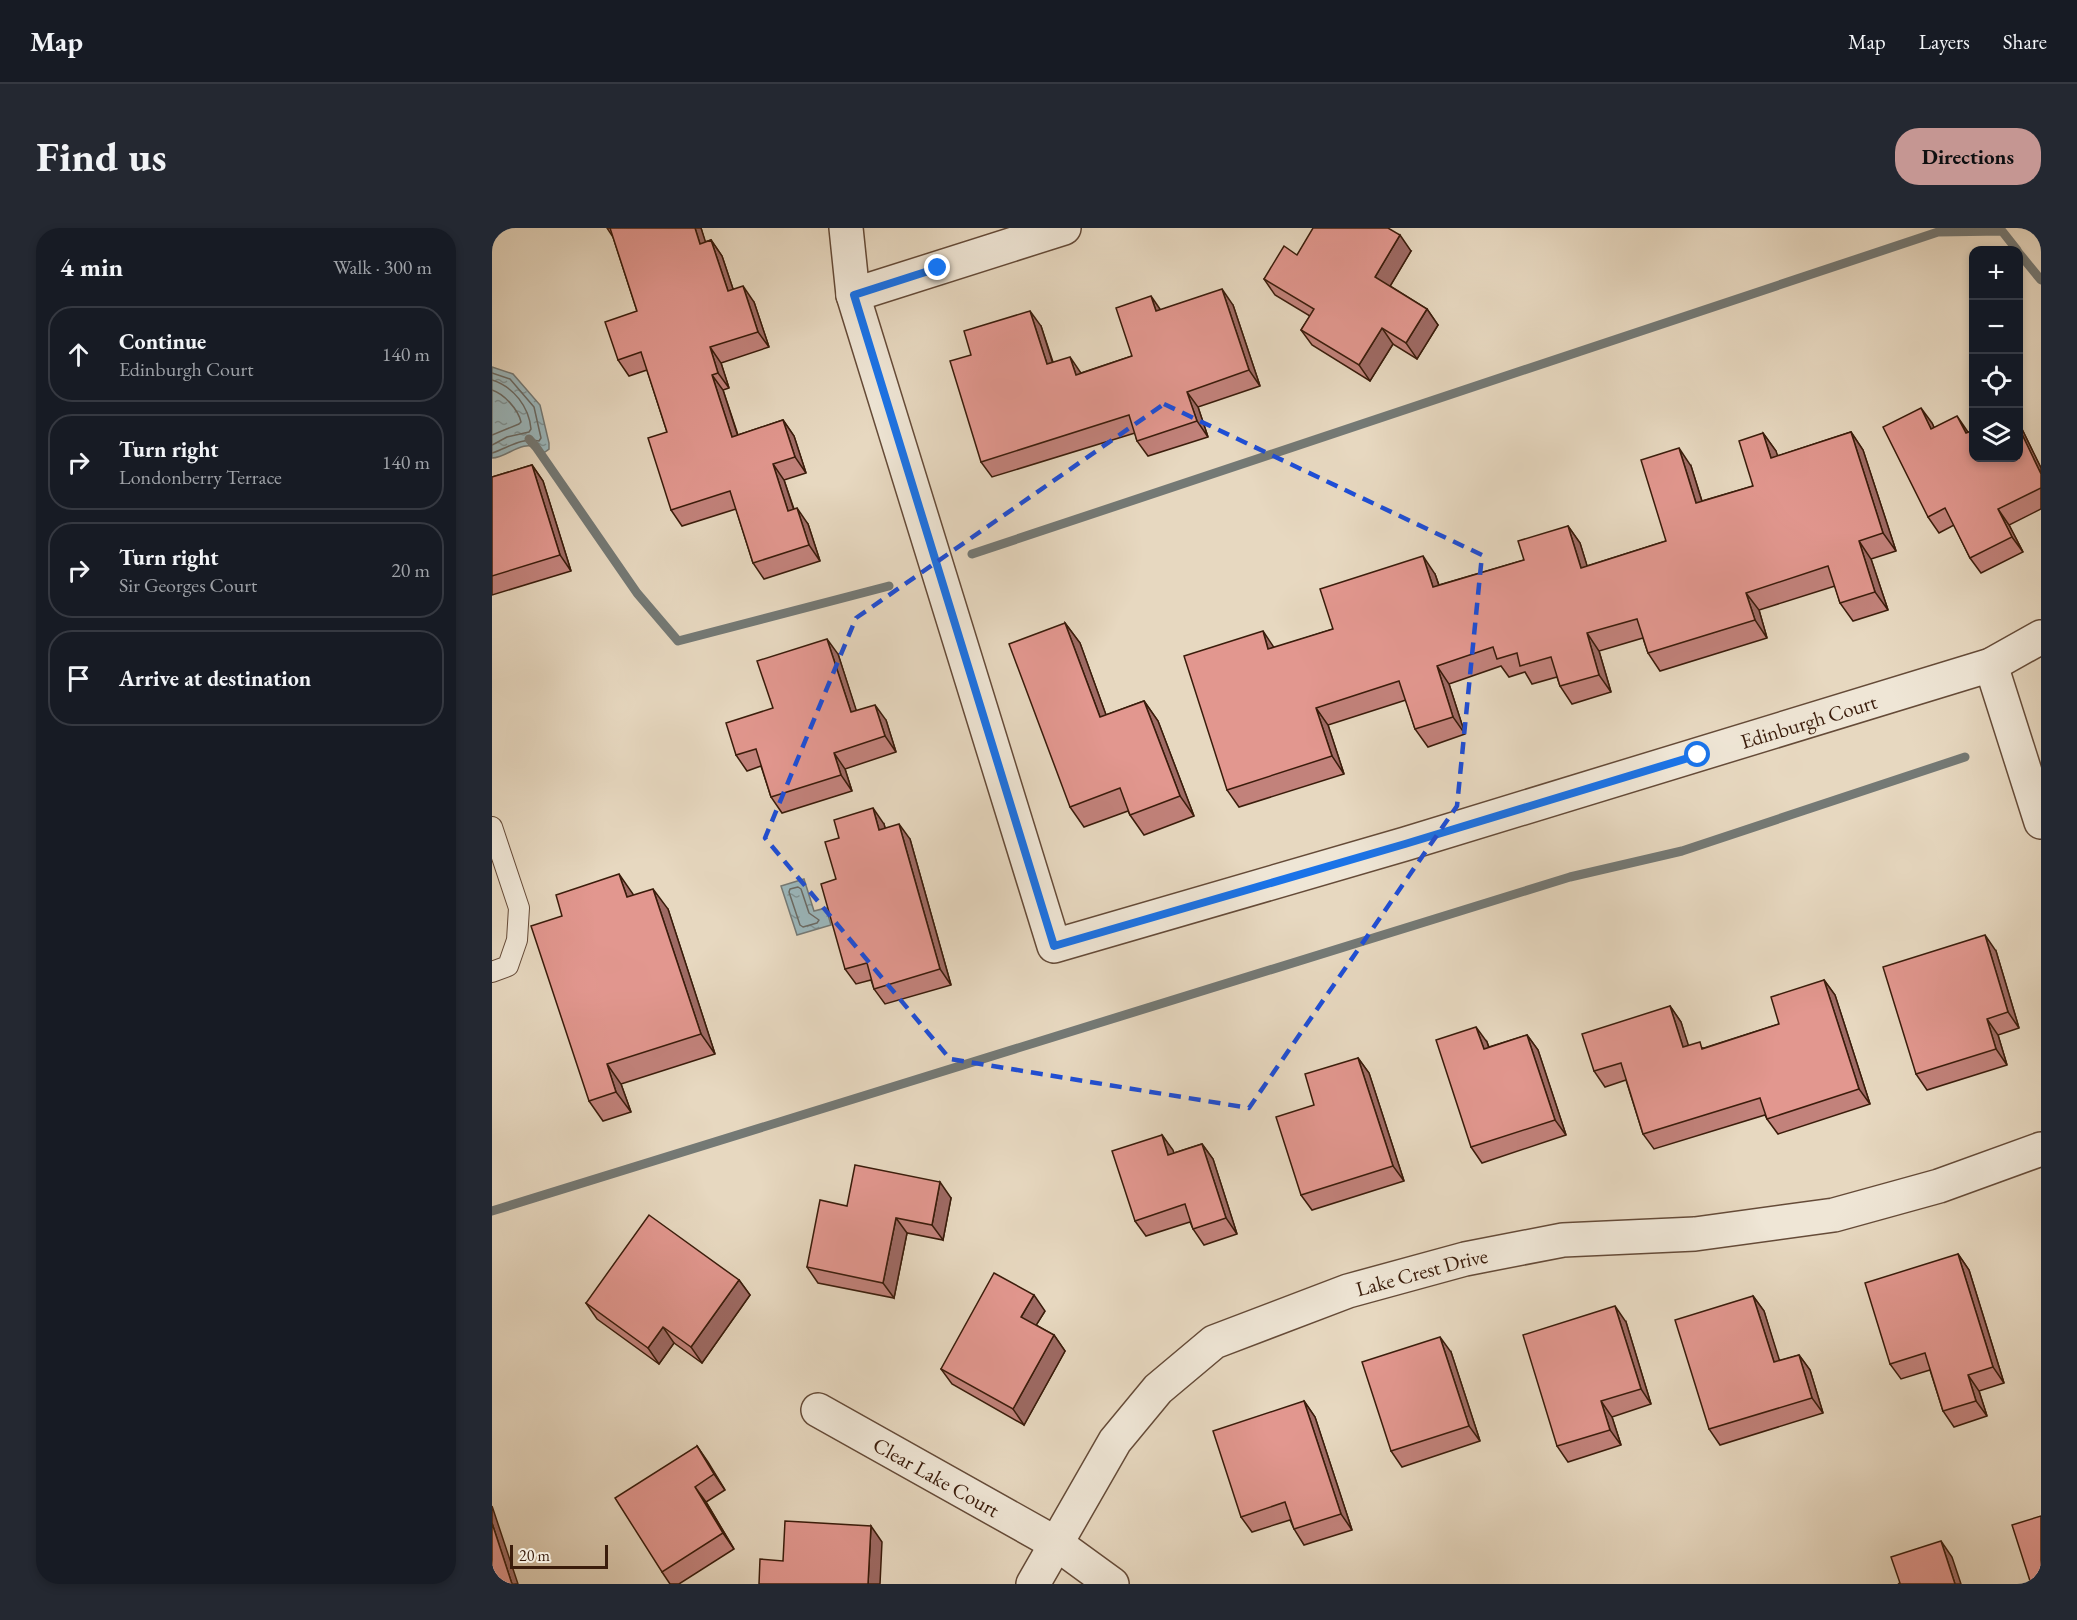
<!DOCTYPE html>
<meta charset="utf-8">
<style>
body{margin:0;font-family:"EB Garamond",serif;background:#242831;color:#f1f3f6}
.controls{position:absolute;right:18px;top:18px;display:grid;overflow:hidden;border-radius:12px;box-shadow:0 3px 9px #0003}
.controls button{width:54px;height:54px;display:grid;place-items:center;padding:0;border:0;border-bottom:2px solid #363941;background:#171b24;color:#f1f3f6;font:30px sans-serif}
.scale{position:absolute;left:18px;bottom:15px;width:98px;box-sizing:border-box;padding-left:6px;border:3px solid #3a1c0b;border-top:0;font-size:16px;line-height:21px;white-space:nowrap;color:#3a1c0b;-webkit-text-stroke:4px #efe6d6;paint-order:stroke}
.stop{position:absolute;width:18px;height:18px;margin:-14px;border:4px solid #1a73e8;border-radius:50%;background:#fff}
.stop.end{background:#1a73e8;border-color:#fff;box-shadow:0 2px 6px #0008}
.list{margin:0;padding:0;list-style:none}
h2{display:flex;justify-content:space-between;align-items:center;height:78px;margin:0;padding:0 24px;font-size:26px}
h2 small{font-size:20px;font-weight:400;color:#9ea1a6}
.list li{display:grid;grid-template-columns:39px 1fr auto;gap:18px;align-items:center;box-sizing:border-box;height:96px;margin:0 12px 12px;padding:0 12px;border:2px solid #363941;border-radius:24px}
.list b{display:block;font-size:22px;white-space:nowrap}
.list p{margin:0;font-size:20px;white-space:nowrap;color:#9ea1a6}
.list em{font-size:20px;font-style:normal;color:#9ea1a6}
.icon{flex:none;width:33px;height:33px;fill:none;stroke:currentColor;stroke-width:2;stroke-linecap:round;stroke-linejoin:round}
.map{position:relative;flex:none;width:1549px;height:1356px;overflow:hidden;border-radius:24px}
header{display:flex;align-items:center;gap:36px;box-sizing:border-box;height:84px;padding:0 30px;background:#171b24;border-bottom:2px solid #363941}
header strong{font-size:28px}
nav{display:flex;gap:33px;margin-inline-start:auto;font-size:21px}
.intro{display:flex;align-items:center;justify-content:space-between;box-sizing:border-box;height:144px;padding:0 36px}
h1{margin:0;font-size:42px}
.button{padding:15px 27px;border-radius:24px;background:#c59692;color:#111;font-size:21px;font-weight:700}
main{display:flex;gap:36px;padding:0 36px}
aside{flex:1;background:#171b24;border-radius:24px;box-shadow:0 3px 9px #0003}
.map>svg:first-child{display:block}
.water{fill:url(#water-ripples);stroke:#747975;stroke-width:1.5}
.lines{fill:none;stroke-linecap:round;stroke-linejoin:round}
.shore{stroke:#6a6a64;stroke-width:1.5}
.stream{stroke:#747975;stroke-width:9}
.service-casing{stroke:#654b38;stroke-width:22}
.minor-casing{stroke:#654b38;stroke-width:36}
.service{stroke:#efe6d6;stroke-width:20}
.minor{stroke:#efe6d6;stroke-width:33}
.wall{fill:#c2827b;stroke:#3a1c0b;stroke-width:1.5}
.shaded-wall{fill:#9e6a64;stroke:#3a1c0b;stroke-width:1.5}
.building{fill:#e2978f;stroke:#3a1c0b;stroke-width:1.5}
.route{stroke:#1a73e8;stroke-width:8}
.marked{fill:none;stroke:#1d4ed8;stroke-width:4.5;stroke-dasharray:12 8;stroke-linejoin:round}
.labels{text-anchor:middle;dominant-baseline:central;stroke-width:5;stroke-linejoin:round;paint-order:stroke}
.street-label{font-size:21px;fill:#3a1c0b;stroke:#efe6d6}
</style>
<header>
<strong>Map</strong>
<nav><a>Map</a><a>Layers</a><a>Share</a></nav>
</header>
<div class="intro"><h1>Find us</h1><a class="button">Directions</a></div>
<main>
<aside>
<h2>4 min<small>Walk · 300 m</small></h2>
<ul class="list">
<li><svg class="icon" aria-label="ahead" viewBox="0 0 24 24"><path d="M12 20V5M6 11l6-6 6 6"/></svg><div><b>Continue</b><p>Edinburgh Court</p></div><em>140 m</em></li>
<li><svg class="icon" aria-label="right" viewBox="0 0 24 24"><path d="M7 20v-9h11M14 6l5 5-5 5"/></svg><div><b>Turn right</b><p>Londonberry Terrace</p></div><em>140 m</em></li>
<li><svg class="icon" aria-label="right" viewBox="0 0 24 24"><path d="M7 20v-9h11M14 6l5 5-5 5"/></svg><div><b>Turn right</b><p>Sir Georges Court</p></div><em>20 m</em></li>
<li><svg class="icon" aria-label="arrive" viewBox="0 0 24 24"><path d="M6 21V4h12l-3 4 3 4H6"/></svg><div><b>Arrive at destination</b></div></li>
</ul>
</aside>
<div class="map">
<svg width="1549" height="1356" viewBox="0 0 1549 1356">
<defs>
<pattern id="water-ripples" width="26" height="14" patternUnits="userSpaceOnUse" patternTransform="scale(1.5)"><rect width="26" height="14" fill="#9bb7bc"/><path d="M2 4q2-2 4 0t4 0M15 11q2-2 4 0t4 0" fill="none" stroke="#7f9497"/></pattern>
</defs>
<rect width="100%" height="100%" fill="#e7d8c0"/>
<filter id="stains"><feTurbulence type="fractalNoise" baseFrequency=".00333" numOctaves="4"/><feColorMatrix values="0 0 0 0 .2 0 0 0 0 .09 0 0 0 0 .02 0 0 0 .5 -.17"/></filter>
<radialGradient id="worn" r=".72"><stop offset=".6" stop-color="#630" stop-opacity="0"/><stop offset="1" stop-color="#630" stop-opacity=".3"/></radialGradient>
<g class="water">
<path d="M 0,139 L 21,146 L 48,177 L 57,215 L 57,221 L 53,224 L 49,224 L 48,221 C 29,210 16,230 0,230 Z"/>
<path d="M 312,651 L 322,683 L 334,680 L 339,697 L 305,707 L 289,658 Z"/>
</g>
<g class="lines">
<g class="shore">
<path d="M 0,145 L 18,151 L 42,179 L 49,210 L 47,213 C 29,209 16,220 0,225"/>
<path d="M 0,152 C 22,159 37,179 39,201 L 37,204 L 15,209 L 0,217"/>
<path d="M 0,162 C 12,166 26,181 29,194 L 27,196 L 0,207"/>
<path d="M 306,659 L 309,661 L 317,685 L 327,692 L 325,695 L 311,699 L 308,697 L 297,664 L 298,661 Z"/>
</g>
<g class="stream">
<path d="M 1526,24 L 1549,52"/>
<path d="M 37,211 L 44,219 L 145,365 L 186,413 L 397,358"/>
<path d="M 480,326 L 1446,4 L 1510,3 L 1525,22"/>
<path d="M 0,983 L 1078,649 L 1190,623 L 1473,529"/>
</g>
<g class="service-casing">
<path id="service" d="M 0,599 L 27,680 L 25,712 L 16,738 L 0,744"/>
</g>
<g class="minor-casing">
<g id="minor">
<path id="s1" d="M 354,0 L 361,67 L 562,718 L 913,616 L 1499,437 L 1549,409"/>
<path d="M 361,67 L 572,0"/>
<path d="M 1499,437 L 1549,594"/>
<path id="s2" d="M 326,1182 L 565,1316 L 620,1356"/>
<path id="s3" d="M 541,1356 L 623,1213 L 666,1161 L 722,1114 L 856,1063 L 973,1031 L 1071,1012 L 1203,1006 L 1342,987 L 1447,958 L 1549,921"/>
</g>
</g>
<use href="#service" class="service"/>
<use href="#minor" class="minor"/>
</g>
<g class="wall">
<path d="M 115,0 L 209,0 L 213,14 L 219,12 L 230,28 L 241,61 L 262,74 L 277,119 L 229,135 L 237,160 L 231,162 L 246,207 L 291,192 L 302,208 L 314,245 L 292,252 L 302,281 L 316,296 L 328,333 L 272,351 L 261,335 L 244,281 L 190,298 L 179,282 L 175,204 L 155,142 L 137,148 L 126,132 L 145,83 L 121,9 Z"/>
<path d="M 919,23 L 898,58 L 935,81 L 946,97 L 925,131 L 901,116 L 878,153 L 820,117 L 809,102 L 818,88 L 783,67 L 772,51 L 805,27 Z"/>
<path d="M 741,77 L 768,158 L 706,179 L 716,209 L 656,228 L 645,213 L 643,205 L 500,249 L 489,234 L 479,127 L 549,98 L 561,134 L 589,145 L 640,128 L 669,82 Z"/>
<path d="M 1440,195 L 1442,200 L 1476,204 L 1527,230 L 1527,195 L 1549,240 L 1549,281 L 1517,297 L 1531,324 L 1489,345 L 1478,330 L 1462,297 L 1447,305 L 1436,289 Z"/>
<path d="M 1359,204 L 1371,222 L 1404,323 L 1379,331 L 1396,382 L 1361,393 L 1348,375 L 1343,358 L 1267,382 L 1275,410 L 1168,443 L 1156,425 L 1151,410 L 1107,423 L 1119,464 L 1080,476 L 1068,458 L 1065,449 L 1040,456 L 1033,444 L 1017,449 L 1009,438 L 957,456 L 973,506 L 936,519 L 923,501 L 914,472 L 836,497 L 852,546 L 747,579 L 735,562 L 782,420 L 841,401 L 943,346 L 947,357 L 1032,332 L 1076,298 L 1088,315 L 1095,338 L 1174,313 L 1199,238 L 1210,273 L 1261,258 L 1271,205 L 1284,223 L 1285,228 Z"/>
<path d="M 40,237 L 51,253 L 79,343 L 0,367 L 0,249 Z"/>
<path d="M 573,395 L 588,415 L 614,487 L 652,473 L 666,493 L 702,588 L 652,607 L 638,587 L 636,583 L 592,599 L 578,579 Z"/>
<path d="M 346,426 L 364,483 L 394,492 L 404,524 L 353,541 L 360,563 L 290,585 L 279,569 L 269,538 L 255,543 L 244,527 L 281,480 Z"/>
<path d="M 392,596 L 393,600 L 418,611 L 459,757 L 393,776 L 382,761 L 379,752 L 364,756 L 353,741 L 344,651 Z"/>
<path d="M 142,667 L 176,681 L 223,826 L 129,856 L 139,884 L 111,893 L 97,873 Z"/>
<path d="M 1504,723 L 1527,800 L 1506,807 L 1515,837 L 1435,862 L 1424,846 Z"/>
<path d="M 1332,752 L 1343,767 L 1378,876 L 1286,906 L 1275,891 L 1273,887 L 1162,921 L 1151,906 L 1134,852 L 1113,859 L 1102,843 L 1178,778 L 1189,794 L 1196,818 L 1212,820 L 1287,796 Z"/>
<path d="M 1035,807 L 1046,822 L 1074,907 L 990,935 L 979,919 L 995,814 L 997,819 Z"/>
<path d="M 866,830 L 877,845 L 912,953 L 820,982 L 809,967 L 822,877 Z"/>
<path d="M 670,907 L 682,925 L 710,916 L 721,931 L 745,1006 L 712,1017 L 701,1001 L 698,994 L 654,1008 L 643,993 Z"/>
<path d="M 459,970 L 451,1012 L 415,1005 L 402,1070 L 326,1055 L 315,1039 L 355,978 Z"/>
<path d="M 1466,1026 L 1477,1042 L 1512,1155 L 1487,1163 L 1495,1188 L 1462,1199 L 1451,1183 L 1438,1142 L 1409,1151 L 1398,1136 Z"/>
<path d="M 247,1052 L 258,1067 L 210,1135 L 182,1115 L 167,1136 L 105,1091 L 94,1075 Z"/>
<path d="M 1261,1068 L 1272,1083 L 1287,1133 L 1307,1127 L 1318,1142 L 1331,1185 L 1228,1217 L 1217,1201 Z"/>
<path d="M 553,1083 L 544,1097 L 562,1107 L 573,1123 L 532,1197 L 460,1156 L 449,1141 Z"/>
<path d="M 1134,1094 L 1159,1176 L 1120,1189 L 1129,1217 L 1076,1234 L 1065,1218 Z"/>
<path d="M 959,1124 L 988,1213 L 910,1239 L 899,1223 Z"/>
<path d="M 812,1173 L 823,1189 L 860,1302 L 812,1317 L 802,1301 L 798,1292 L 760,1304 L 749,1289 Z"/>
<path d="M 205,1218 L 233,1262 L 214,1274 L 242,1321 L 187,1356 L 178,1356 L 170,1344 Z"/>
</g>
<g class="shaded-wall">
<path d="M 203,0 L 209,0 L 219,31 L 208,16 Z"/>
<path d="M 908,7 L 919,23 L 894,65 L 883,49 Z"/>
<path d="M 219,12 L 230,28 L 247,79 L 236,63 Z"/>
<path d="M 251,58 L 262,74 L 277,119 L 266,104 Z"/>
<path d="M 730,61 L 741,77 L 768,158 L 757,142 Z"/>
<path d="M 659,68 L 670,84 L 664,83 Z"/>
<path d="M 935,81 L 946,97 L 925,131 L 914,115 Z"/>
<path d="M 538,83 L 549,98 L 566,152 L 555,136 Z"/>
<path d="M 890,100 L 901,116 L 878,153 L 867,137 Z"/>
<path d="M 218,119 L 229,135 L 237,160 L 226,145 Z"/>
<path d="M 578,129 L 589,145 L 595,163 L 584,147 Z"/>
<path d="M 220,147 L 231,162 L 251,224 L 240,209 Z"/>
<path d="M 695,164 L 706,179 L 716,209 L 705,193 Z"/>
<path d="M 1429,180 L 1440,195 L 1450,217 L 1439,201 Z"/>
<path d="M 1465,188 L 1476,204 L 1474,205 Z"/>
<path d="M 291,192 L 302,208 L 314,245 L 303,229 Z"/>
<path d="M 1527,195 L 1549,240 L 1549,246 L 1527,200 Z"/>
<path d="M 1359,204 L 1371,222 L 1404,323 L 1391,305 Z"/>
<path d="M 1271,205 L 1284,223 L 1292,247 L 1279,230 Z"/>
<path d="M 1187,220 L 1199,238 L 1216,293 L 1204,275 Z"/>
<path d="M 281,236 L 292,252 L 307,298 L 296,283 Z"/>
<path d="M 40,237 L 51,253 L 79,343 L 68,327 Z"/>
<path d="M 305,280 L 316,296 L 328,333 L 317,317 Z"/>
<path d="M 1506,281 L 1517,297 L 1531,324 L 1520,309 Z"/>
<path d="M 1076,298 L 1088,315 L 1101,357 L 1089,340 Z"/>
<path d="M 1367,313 L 1379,331 L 1396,382 L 1383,364 Z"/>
<path d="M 931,328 L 943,346 L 953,376 L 941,359 Z"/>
<path d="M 1254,365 L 1267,382 L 1275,410 L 1263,392 Z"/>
<path d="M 573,395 L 588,415 L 622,509 L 608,489 Z"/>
<path d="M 771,403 L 783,421 L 776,421 Z"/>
<path d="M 1095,405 L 1107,423 L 1119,464 L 1107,447 Z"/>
<path d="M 335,411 L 346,426 L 370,500 L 359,484 Z"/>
<path d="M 945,438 L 957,456 L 973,506 L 961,489 Z"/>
<path d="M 652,473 L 666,493 L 702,588 L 688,568 Z"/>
<path d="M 383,477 L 394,492 L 404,524 L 393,508 Z"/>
<path d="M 824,480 L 836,497 L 852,546 L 840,528 Z"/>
<path d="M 342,525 L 353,541 L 360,563 L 349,547 Z"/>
<path d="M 381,580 L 392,596 L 398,617 L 387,602 Z"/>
<path d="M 407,596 L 418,611 L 459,757 L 448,741 Z"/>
<path d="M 127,646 L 141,666 L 149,689 L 135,669 Z"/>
<path d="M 161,661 L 176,681 L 223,826 L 209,806 Z"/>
<path d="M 1493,707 L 1504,723 L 1527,800 L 1516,784 Z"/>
<path d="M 1332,752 L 1343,767 L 1378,876 L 1367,861 Z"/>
<path d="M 1178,778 L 1189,794 L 1202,835 L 1191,819 Z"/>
<path d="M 1495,791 L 1506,807 L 1515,837 L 1504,821 Z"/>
<path d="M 984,799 L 995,814 L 1002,837 L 992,821 Z"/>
<path d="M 1035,807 L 1046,822 L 1074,907 L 1063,892 Z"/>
<path d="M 866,830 L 877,845 L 912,953 L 901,938 Z"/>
<path d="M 115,836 L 129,856 L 139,884 L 124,864 Z"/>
<path d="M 670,907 L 681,922 L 687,942 L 676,927 Z"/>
<path d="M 710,916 L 721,931 L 745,1006 L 734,990 Z"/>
<path d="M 448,954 L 459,970 L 451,1012 L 440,997 Z"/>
<path d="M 404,990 L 415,1005 L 402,1070 L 391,1055 Z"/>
<path d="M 1466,1026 L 1477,1042 L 1512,1155 L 1501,1139 Z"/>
<path d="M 247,1052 L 258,1067 L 210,1135 L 199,1119 Z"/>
<path d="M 542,1067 L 553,1083 L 540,1104 L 529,1089 Z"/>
<path d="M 1261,1068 L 1272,1083 L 1293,1150 L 1282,1134 Z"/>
<path d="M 1123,1078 L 1134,1094 L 1159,1176 L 1149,1161 Z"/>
<path d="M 171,1099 L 182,1115 L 167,1136 L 156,1120 Z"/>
<path d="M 562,1107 L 573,1123 L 532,1197 L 521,1181 Z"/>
<path d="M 948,1109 L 959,1124 L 988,1213 L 977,1198 Z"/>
<path d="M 1307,1127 L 1318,1142 L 1331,1185 L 1320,1170 Z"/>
<path d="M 1476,1147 L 1487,1163 L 1495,1188 L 1484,1173 Z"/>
<path d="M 812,1173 L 823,1189 L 860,1302 L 849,1286 Z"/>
<path d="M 1109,1173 L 1120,1189 L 1129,1217 L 1118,1202 Z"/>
<path d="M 205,1218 L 216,1234 L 233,1262 L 222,1246 Z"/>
<path d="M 203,1259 L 214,1274 L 242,1321 L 231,1305 Z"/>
<path d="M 0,1278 L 26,1356 L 20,1356 L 0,1295 Z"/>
<path d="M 379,1298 L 390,1314 L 388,1356 L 376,1356 Z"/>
<path d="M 1449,1313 L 1460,1329 L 1469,1356 L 1463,1356 Z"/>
</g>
<g class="building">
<path d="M 118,0 L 203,0 L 208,16 L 219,12 L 236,63 L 251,58 L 266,104 L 218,119 L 226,145 L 220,147 L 240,209 L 291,192 L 303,229 L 281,236 L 296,283 L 305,280 L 317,317 L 261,335 L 238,263 L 179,282 L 156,210 L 175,204 L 149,124 L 126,132 L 113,94 L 145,83 Z"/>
<path d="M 821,0 L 896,0 L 908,7 L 883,49 L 935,81 L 914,115 L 890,100 L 867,137 L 809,102 L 822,81 L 772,51 L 792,18 L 805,27 Z"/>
<path d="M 730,61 L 757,142 L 695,164 L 705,193 L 645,213 L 637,187 L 489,234 L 458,133 L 479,127 L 472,103 L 538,83 L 555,136 L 578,129 L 584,147 L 640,128 L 624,80 L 659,68 L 664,83 Z"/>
<path d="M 1429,180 L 1439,201 L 1465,188 L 1474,205 L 1482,202 L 1482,230 L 1527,230 L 1527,200 L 1549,246 L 1549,260 L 1506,281 L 1520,309 L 1478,330 L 1453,280 L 1436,289 L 1391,199 Z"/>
<path d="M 1359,204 L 1391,305 L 1367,313 L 1383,364 L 1348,375 L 1336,338 L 1254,365 L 1263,392 L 1156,425 L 1145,391 L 1095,405 L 1107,447 L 1068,458 L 1059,429 L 1028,438 L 1025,425 L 1005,431 L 1001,419 L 945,438 L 961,489 L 923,501 L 907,453 L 824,480 L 840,528 L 735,562 L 692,428 L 771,403 L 776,421 L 841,401 L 828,361 L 931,328 L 941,359 L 1032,332 L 1026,313 L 1076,298 L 1089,340 L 1174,313 L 1149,232 L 1187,220 L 1204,275 L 1261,258 L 1247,213 L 1271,205 L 1279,230 Z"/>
<path d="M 40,237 L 68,327 L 0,348 L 0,249 Z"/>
<path d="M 573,395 L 608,489 L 652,473 L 688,568 L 638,587 L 628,560 L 578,579 L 517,416 Z"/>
<path d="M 335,411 L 359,484 L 383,477 L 393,508 L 342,525 L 349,547 L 279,569 L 264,521 L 244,527 L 234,495 L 281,480 L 265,433 Z"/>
<path d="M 381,580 L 387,602 L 407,596 L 448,741 L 382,761 L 375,735 L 353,741 L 329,656 L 344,651 L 333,614 L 347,610 L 342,592 Z"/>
<path d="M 127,646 L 135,669 L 161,661 L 209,806 L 115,836 L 124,864 L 97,873 L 39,698 L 70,688 L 64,667 Z"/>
<path d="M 1493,707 L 1516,784 L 1495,791 L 1504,821 L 1424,846 L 1391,739 Z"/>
<path d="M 1332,752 L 1367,861 L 1275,891 L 1268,870 L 1151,906 L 1129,835 L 1102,843 L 1090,806 L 1178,778 L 1191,819 L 1208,814 L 1210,821 L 1287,796 L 1279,769 Z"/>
<path d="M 984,799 L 992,821 L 1035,807 L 1063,892 L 979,919 L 944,812 Z"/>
<path d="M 866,830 L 901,938 L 809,967 L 784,889 L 822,877 L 813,846 Z"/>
<path d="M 670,907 L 676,927 L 710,916 L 734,990 L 701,1001 L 693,976 L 643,993 L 620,923 Z"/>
<path d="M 363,937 L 448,954 L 440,997 L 404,990 L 391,1055 L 315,1039 L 328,972 L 355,978 Z"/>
<path d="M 157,987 L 247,1052 L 199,1119 L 171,1099 L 156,1120 L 94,1075 Z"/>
<path d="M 1466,1026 L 1501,1139 L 1476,1147 L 1484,1173 L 1451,1183 L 1433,1125 L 1398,1136 L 1373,1055 Z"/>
<path d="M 502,1045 L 542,1067 L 529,1089 L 562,1107 L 521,1181 L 449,1141 Z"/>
<path d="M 1261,1068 L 1282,1134 L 1307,1127 L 1320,1170 L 1217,1201 L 1183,1092 Z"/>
<path d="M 1123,1078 L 1149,1161 L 1109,1173 L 1118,1202 L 1065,1218 L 1031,1107 Z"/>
<path d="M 948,1109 L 977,1198 L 899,1223 L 870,1134 Z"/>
<path d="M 812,1173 L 849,1286 L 802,1301 L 793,1274 L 749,1289 L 721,1203 Z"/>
<path d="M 205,1218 L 222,1246 L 203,1259 L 231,1305 L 170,1344 L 123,1270 Z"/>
<path d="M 1549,1288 L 1549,1356 L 1539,1356 L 1520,1297 Z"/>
<path d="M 293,1293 L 379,1298 L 376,1356 L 267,1356 L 268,1331 L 291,1333 Z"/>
<path d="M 0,1295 L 20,1356 L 0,1356 Z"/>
<path d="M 1449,1313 L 1463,1356 L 1406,1356 L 1408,1355 L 1399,1329 Z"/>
</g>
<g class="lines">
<path class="route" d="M 446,40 L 362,67 L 562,718 L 913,616 L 1206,527"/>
</g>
<path class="marked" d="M 672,176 L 990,327 L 965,578 L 757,880 L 458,831 L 273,610 L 364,390 Z"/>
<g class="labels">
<g class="street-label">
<text stroke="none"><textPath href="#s1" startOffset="1536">Edinburgh Court</textPath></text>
<text stroke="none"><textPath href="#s3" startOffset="525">Lake Crest Drive</textPath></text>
<text stroke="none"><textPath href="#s2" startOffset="136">Clear Lake Court</textPath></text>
</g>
</g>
<rect width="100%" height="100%" filter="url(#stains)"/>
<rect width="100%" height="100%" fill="url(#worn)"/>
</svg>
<div class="controls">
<button>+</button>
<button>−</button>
<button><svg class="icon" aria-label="locate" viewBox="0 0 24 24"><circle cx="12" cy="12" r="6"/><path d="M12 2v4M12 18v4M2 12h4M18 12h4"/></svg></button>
<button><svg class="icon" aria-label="layers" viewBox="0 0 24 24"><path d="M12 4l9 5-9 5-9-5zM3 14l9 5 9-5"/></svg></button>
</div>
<div class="scale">20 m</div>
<div class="stop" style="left:1206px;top:527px"></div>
<div class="stop end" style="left:446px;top:40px"></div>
</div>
</main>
